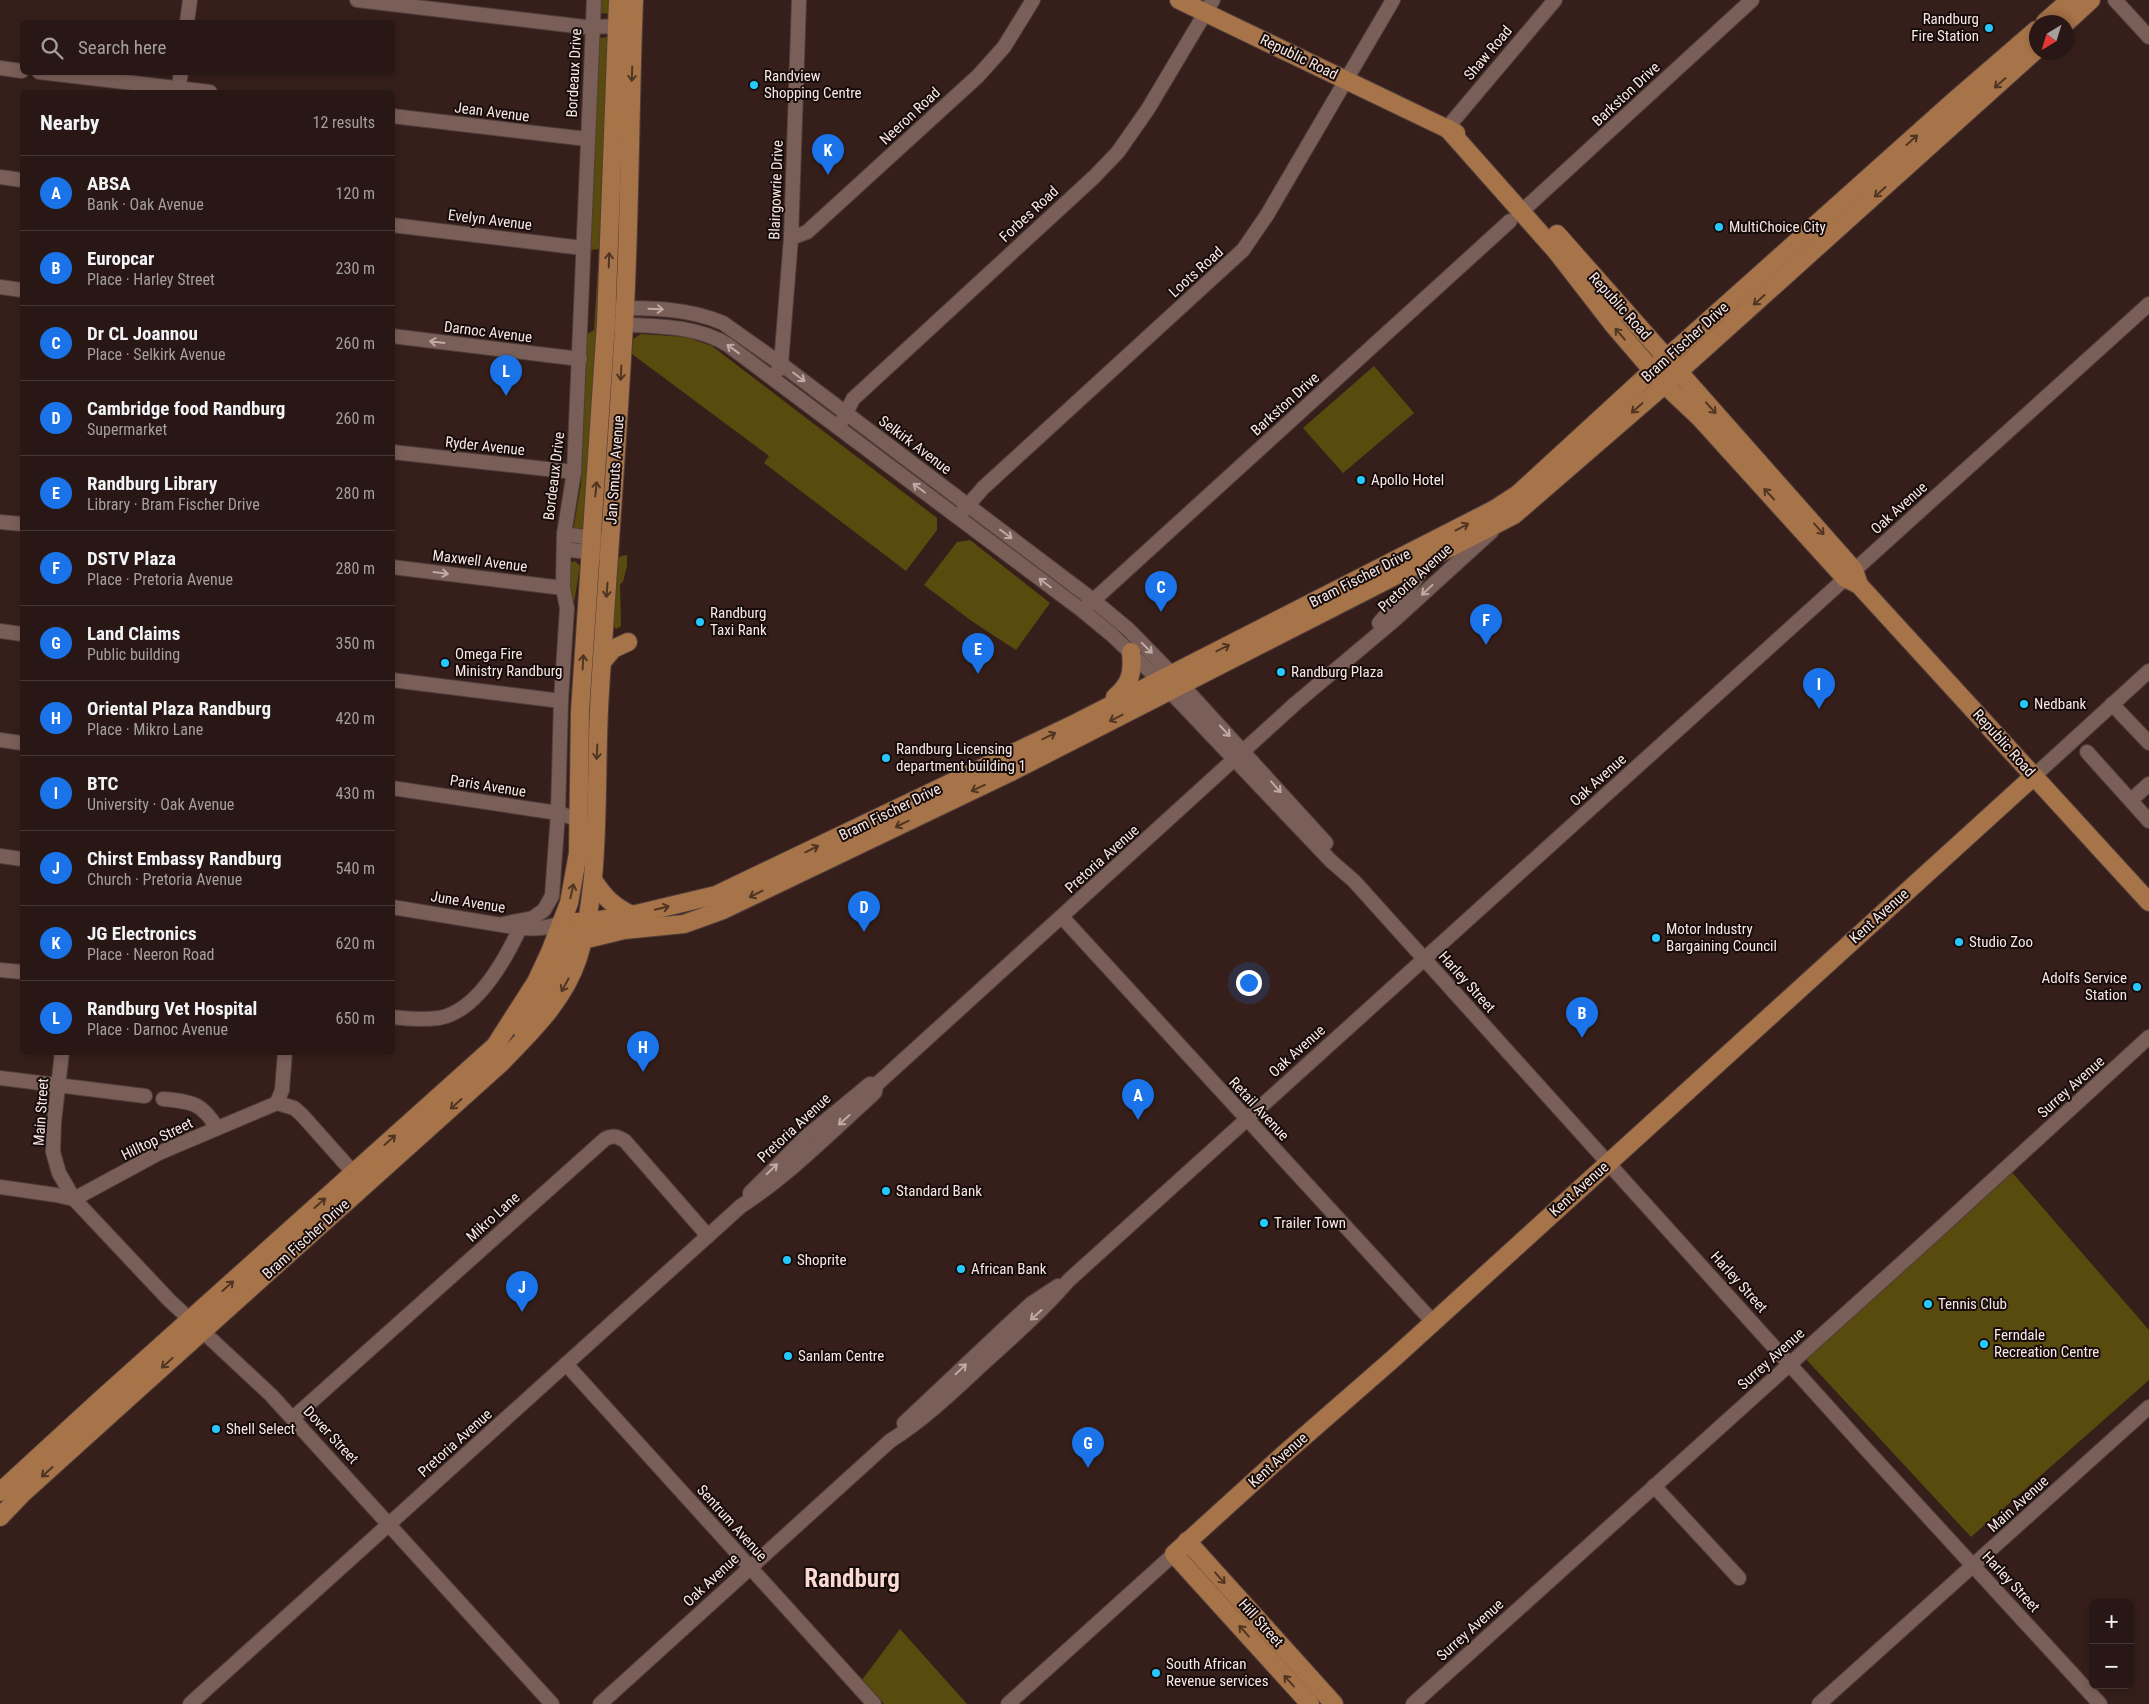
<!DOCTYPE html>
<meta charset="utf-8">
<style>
body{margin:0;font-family:"Roboto Condensed",sans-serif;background:#30201d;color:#f1f3f6}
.controls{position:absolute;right:15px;bottom:15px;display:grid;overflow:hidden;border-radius:8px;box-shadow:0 2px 8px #0003}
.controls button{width:45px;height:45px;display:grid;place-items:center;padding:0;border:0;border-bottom:1px solid #443634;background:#281714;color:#f1f3f6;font:25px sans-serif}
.compass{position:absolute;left:2029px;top:15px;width:45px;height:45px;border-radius:50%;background:#281714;box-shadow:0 2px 8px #0003;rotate:218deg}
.you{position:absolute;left:1248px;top:982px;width:18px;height:18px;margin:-12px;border:4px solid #fff;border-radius:50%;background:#1a73e8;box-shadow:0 0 0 8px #1a73e833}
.badge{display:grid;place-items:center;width:32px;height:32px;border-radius:50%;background:#1a73e8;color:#fff;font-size:16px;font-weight:700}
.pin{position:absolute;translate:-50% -41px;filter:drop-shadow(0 1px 2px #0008)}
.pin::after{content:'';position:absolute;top:26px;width:18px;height:15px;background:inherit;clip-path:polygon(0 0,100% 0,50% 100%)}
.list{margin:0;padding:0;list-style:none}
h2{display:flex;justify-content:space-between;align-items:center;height:65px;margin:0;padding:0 20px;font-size:21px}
h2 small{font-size:16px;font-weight:400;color:#a59fa0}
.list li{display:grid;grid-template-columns:32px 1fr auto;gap:15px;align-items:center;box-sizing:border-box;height:75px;padding:0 20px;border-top:1px solid #443634}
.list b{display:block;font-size:19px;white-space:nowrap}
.list p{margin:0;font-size:16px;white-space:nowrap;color:#a59fa0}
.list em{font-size:16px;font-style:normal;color:#a59fa0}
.icon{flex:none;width:28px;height:28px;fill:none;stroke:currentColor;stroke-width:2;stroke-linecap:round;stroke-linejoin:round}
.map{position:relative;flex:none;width:2149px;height:1704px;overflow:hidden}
.search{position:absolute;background:#281714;box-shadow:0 2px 8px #0003;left:20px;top:20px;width:375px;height:55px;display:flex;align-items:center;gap:12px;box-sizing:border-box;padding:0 18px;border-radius:8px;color:#a59fa0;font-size:19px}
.panel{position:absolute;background:#281714;box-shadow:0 2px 8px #0003;left:20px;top:90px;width:375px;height:965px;border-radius:8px}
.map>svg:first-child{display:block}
.green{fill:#584b0d}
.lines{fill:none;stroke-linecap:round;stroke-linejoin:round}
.minor-casing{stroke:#513e3b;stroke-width:16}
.major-casing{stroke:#513e3b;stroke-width:20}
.minor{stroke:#7a5f59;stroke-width:14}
.major{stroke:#a77348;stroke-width:18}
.oneway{stroke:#503523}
.oneway2{stroke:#bfaaa5}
.poi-dot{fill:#26c9fe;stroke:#160c0a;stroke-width:2}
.labels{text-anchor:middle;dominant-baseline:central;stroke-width:4;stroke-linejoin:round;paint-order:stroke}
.poi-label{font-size:15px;fill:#f8e7e4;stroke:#160c0a;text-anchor:start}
.street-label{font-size:15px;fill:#f8e7e4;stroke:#160c0a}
.town-label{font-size:25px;font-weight:bold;fill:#fad9d3;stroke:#160c0a}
</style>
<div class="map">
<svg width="2149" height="1704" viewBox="0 0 2149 1704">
<rect width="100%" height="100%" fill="#361f1a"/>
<g class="green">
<path d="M 601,0 L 613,0 L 613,14 L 600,13 Z"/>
<path d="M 610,37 L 608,144 L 603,165 L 604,219 L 586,510 L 582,531 L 573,531 L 581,484 L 587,334 L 594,330 L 599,249 L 591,250 L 598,38 Z"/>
<path d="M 641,334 L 686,337 L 712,346 L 937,518 L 937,530 L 906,571 L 764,463 L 769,456 L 632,354 L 633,339 Z"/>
<path d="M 1374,366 L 1414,413 L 1343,473 L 1303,428 Z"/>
<path d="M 970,540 L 1050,603 L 1016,650 L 973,622 L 924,585 L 957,542 Z"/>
<path d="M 627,555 L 627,566 L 623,582 L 620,584 L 621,626 L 616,629 L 613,625 L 615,561 L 621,556 Z"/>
<path d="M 575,561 L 580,566 L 574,603 L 568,580 L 570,563 Z"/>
<path d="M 2010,1170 L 2149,1330 L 2149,1380 L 1971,1537 L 1804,1357 Z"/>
<path d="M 900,1629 L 967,1704 L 884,1704 L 862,1680 Z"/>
</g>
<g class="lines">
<g class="minor-casing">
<g id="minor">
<path d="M 357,0 L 585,27 L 627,26"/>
<path d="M 2115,0 L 2149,37"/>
<path d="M 187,22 L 190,0"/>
<path d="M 0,68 L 22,71"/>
<path d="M 39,72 L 210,92"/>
<path d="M 178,92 L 181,72"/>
<path d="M 392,116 L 587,139"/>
<path d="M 1447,128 L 1555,0"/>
<path d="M 0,177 L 22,180"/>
<path d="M 1521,212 L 1752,0"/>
<path d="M 392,225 L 583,248"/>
<path d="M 791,238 L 807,232 L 978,76 L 1004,47 L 1033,0"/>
<path d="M 0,287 L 22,290"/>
<path d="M 615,308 C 652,308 688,308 723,323 L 781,364 L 1093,600 L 1129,630 L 1172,674 L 1326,843"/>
<path d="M 615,324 C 653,327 694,324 728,345 L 1083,611 L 1112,635 L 1159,680 L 1331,861 L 1354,881 L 1865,1448 L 2100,1704"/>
<path d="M 392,336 L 580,359"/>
<path d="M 778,370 L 781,364 L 791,238 L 799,0"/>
<path d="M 842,421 L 853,399 L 1094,177 L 1118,152 L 1148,109 L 1213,0"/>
<path d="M 392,452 L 574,472"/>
<path d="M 962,512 L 983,488 L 1243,250 L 1267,215 L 1393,0"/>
<path d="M 0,522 L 22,524"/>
<path d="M 564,534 L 611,541"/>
<path d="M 564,549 L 601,554"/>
<path d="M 392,567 L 563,588"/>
<path d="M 1086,607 L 1510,221"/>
<path d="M 1379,623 L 1405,594 L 1431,557"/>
<path d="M 0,631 L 22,634"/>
<path d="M 392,680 L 561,701"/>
<path d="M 2112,704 L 2149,743"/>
<path d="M 0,740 L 22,743"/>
<path d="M 2087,752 L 2149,821"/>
<path d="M 2034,776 L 2149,671"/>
<path d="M 392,788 L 558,813 L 577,819"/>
<path d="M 2131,800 L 2149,784"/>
<path d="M 0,856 L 22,859"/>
<path d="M 392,907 L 520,928 C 536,929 547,929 562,922"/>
<path d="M 1062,917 L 1433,1322"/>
<path d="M 503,924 L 533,918 L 544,910 L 552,896 L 558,813 L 561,701 L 567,608 L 563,588 L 564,534 L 574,472 L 594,0"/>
<path d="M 0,970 L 22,972"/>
<path d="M 392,1017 C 408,1019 423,1020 439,1018 C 477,1011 505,960 520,928"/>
<path d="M 62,1052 L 54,1122 L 53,1152 L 59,1173 L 74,1199 L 169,1300 L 271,1395 L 552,1704"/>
<path d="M 0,1078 L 145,1096"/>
<path d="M 163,1099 C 192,1102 201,1102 217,1128"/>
<path d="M 277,1103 L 294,1108 L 302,1115 L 359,1179"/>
<path d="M 0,1187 L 56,1195 L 74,1199 L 159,1153 L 277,1103 L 282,1090 L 285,1052"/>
<path d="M 750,1193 L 806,1137 L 870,1084 L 876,1085"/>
<path d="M 566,1364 L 874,1704"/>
<path d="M 293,1418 L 605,1139 C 613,1135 617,1136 625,1141 L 708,1236"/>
<path d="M 904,1423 L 1010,1323 L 1032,1303 L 1058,1286"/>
<path d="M 1654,1486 L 1739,1578"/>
<path d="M 190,1704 L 741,1206 C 789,1175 829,1134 871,1096 L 875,1092 L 876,1085 L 1296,703 L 1391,623 L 1492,531"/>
<path d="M 600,1704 L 890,1441 C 926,1418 956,1389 987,1360 C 1016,1334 1044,1309 1069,1280 L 2149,304"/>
<path d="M 1008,1704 L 1174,1554"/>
<path d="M 1413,1704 L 1923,1244 L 2149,1037"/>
<path d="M 1819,1704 L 2149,1407"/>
</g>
</g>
<g class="major-casing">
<g id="major">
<path d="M 1179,0 L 1456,133"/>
<path d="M 2045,22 L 2070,0"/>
<path d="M 2066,23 L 2091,0"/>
<path d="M 1447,128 L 1556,251 L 1615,327 L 1664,384 L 1700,418 L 1845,578 L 1859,585 L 2149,902"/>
<path d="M 1557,234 L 1854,570 L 1859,585"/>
<path d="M 602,662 L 613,649 L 628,642"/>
<path d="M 1115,697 C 1131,684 1133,672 1131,652"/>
<path d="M 593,880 C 604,897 614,907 632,915"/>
<path d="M 562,922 L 587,922 L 632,915 L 716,895 L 1076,723 L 1495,509 L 1518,494 L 1652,371 L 1954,101 L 2036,30"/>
<path d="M 556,937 L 583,940 L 624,930 L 684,924 L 723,910 L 1009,773 L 1514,515 L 1655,393 L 2036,50"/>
<path d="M 519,1027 C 532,1014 545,996 553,979 C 561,962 567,946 580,931"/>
<path d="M 0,1492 L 98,1402 L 495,1046 L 536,982 L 550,952 L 569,903 L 578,853 L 580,711 L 606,323 L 618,0"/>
<path d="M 0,1517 L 23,1493 L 147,1381 L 501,1063 C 531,1032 564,1001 578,958 C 603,877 594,776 600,691 C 608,563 618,435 625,307 C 630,205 630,102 634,0"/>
<path d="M 1187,1541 L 1334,1704"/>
<path d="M 1310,1704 L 1174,1554 L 1283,1455 L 1394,1358 L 2034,776"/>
</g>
</g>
<use href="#minor" class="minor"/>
<use href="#major" class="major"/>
</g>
<defs><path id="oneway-shaft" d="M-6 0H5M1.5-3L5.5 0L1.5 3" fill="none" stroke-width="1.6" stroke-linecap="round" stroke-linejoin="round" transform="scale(1.25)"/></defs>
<g class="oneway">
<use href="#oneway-shaft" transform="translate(632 74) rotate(92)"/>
<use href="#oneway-shaft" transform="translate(2000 83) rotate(139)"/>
<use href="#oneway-shaft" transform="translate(1912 140) rotate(-42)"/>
<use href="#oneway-shaft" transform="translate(1880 192) rotate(138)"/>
<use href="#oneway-shaft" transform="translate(609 260) rotate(-88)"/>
<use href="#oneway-shaft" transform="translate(1759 300) rotate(138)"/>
<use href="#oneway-shaft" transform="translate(1620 334) rotate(-131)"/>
<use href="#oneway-shaft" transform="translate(621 373) rotate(93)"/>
<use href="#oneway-shaft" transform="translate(1637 408) rotate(139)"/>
<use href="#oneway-shaft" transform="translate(1711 408) rotate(48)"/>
<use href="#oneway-shaft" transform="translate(596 489) rotate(-84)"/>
<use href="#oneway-shaft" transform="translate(1769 494) rotate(-133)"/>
<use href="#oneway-shaft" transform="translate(1462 527) rotate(-28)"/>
<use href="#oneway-shaft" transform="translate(1819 529) rotate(48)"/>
<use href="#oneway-shaft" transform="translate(607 590) rotate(94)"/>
<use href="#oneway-shaft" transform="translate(1223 648) rotate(-27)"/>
<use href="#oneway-shaft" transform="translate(583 662) rotate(-87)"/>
<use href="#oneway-shaft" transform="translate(1116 718) rotate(153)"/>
<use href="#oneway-shaft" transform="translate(1049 736) rotate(-26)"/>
<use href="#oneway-shaft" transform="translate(597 752) rotate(92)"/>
<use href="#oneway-shaft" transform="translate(978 788) rotate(155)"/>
<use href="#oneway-shaft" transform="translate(902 824) rotate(154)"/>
<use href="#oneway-shaft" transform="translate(812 849) rotate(-26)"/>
<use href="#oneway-shaft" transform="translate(572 891) rotate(-77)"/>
<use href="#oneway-shaft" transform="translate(756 894) rotate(154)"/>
<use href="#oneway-shaft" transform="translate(662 908) rotate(-13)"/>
<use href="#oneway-shaft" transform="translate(565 985) rotate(119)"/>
<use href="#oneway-shaft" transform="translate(456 1104) rotate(138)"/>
<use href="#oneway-shaft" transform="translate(390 1140) rotate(-42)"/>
<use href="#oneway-shaft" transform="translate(320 1203) rotate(-42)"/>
<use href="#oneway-shaft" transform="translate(228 1286) rotate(-42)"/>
<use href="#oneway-shaft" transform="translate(167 1363) rotate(138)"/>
<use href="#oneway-shaft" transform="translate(47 1472) rotate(138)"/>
<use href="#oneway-shaft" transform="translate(1220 1578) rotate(48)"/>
<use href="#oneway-shaft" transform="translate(1244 1631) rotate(-132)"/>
<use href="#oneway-shaft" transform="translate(1289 1681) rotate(-132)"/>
</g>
<g class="oneway2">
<use href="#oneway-shaft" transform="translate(656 309) rotate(2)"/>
<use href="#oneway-shaft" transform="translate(437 342) rotate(-173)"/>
<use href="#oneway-shaft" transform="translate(733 349) rotate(-144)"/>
<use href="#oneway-shaft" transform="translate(799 377) rotate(37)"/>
<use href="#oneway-shaft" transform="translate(919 488) rotate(-143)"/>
<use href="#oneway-shaft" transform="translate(1006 534) rotate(37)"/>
<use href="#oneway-shaft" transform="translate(441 573) rotate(7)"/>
<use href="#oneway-shaft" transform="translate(1045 583) rotate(-143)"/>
<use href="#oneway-shaft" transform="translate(1427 590) rotate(137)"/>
<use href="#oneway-shaft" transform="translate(1147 648) rotate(45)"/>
<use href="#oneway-shaft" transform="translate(1225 731) rotate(47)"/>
<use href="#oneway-shaft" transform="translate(1276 787) rotate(48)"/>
<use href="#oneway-shaft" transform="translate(844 1120) rotate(138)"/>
<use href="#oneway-shaft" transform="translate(772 1169) rotate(-44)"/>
<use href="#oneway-shaft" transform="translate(1036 1315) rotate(138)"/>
<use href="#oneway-shaft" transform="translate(961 1369) rotate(-44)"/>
</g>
<g class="poi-dot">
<circle cx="1989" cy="28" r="5"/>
<circle cx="754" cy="85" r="5"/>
<circle cx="1719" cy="227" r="5"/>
<circle cx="1361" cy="480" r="5"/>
<circle cx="700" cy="622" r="5"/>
<circle cx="445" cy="663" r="5"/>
<circle cx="1281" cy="672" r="5"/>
<circle cx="2024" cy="704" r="5"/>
<circle cx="886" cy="758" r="5"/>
<circle cx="1656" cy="938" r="5"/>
<circle cx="1959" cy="942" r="5"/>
<circle cx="2137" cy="987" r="5"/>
<circle cx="886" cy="1191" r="5"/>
<circle cx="1264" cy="1223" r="5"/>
<circle cx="787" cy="1260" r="5"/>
<circle cx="961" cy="1269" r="5"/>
<circle cx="1928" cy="1304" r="5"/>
<circle cx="1984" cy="1344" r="5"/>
<circle cx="788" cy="1356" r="5"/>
<circle cx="216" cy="1429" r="5"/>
<circle cx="1156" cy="1673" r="5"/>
</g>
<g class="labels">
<g class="poi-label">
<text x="1979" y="19" text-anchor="end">Randburg<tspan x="1979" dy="17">Fire Station</tspan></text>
<text x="764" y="76">Randview<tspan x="764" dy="17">Shopping Centre</tspan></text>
<text x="1729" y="227">MultiChoice City</text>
<text x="1371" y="480">Apollo Hotel</text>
<text x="710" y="613">Randburg<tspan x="710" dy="17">Taxi Rank</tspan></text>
<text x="455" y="654">Omega Fire<tspan x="455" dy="17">Ministry Randburg</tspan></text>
<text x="1291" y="672">Randburg Plaza</text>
<text x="2034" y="704">Nedbank</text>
<text x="896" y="749">Randburg Licensing<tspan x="896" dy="17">department building 1</tspan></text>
<text x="1666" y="929">Motor Industry<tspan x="1666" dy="17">Bargaining Council</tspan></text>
<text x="1969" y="942">Studio Zoo</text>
<text x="2127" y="978" text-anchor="end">Adolfs Service<tspan x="2127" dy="17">Station</tspan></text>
<text x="896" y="1191">Standard Bank</text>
<text x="1274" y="1223">Trailer Town</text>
<text x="797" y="1260">Shoprite</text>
<text x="971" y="1269">African Bank</text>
<text x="1938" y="1304">Tennis Club</text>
<text x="1994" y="1335">Ferndale<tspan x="1994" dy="17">Recreation Centre</tspan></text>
<text x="798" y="1356">Sanlam Centre</text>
<text x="226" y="1429">Shell Select</text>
<text x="1166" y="1664">South African<tspan x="1166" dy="17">Revenue services</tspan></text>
</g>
<g class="street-label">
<text transform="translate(1488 53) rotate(-50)">Shaw Road</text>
<text transform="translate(1299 57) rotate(26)">Republic Road</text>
<text transform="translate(574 73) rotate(-87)">Bordeaux Drive</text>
<text transform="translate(1626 94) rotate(-43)">Barkston Drive</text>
<text transform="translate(492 112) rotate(7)">Jean Avenue</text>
<text transform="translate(910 116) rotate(-43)">Neeron Road</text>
<text transform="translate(776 190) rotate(-88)">Blairgowrie Drive</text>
<text transform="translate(1029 214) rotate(-43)">Forbes Road</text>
<text transform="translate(490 220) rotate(7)">Evelyn Avenue</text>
<text transform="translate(1196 272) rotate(-42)">Loots Road</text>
<text transform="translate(1620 306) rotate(48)">Republic Road</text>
<text transform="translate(488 332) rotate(7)">Darnoc Avenue</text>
<text transform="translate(1685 342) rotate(-42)">Bram Fischer Drive</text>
<text transform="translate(1285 404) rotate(-42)">Barkston Drive</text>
<text transform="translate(915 445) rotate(37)">Selkirk Avenue</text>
<text transform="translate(485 446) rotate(6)">Ryder Avenue</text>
<text transform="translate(615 470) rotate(-86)">Jan Smuts Avenue</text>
<text transform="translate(554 476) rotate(-83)">Bordeaux Drive</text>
<text transform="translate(1899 508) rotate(-42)">Oak Avenue</text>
<text transform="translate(480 561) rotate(7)">Maxwell Avenue</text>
<text transform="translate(1360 578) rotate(-27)">Bram Fischer Drive</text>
<text transform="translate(1415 578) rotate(-42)">Pretoria Avenue</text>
<text transform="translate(2004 743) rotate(48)">Republic Road</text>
<text transform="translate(1598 780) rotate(-42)">Oak Avenue</text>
<text transform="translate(488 786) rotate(9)">Paris Avenue</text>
<text transform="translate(890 812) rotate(-26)">Bram Fischer Drive</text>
<text transform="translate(1102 859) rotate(-42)">Pretoria Avenue</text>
<text transform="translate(468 902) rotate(9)">June Avenue</text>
<text transform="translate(1879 916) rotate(-42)">Kent Avenue</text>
<text transform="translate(1467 982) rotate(48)">Harley Street</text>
<text transform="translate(1297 1051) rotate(-42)">Oak Avenue</text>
<text transform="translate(2071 1087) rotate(-42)">Surrey Avenue</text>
<text transform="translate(1259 1109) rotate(47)">Retail Avenue</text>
<text transform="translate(41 1112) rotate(-86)">Main Street</text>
<text transform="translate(794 1128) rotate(-43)">Pretoria Avenue</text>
<text transform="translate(157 1139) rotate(-26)">Hilltop Street</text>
<text transform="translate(1579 1189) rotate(-42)">Kent Avenue</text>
<text transform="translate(493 1217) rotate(-42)">Mikro Lane</text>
<text transform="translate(306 1239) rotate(-42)">Bram Fischer Drive</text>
<text transform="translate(1739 1282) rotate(48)">Harley Street</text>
<text transform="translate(1771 1359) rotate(-42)">Surrey Avenue</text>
<text transform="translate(331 1435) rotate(47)">Dover Street</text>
<text transform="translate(455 1443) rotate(-42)">Pretoria Avenue</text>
<text transform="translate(1278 1460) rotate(-42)">Kent Avenue</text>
<text transform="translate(2018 1504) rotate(-42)">Main Avenue</text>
<text transform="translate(732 1523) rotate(48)">Sentrum Avenue</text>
<text transform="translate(711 1580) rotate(-43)">Oak Avenue</text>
<text transform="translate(2011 1582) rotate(47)">Harley Street</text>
<text transform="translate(1261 1623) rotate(48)">Hill Street</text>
<text transform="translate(1470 1630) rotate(-42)">Surrey Avenue</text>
</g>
<g class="town-label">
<text x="852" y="1578">Randburg</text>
</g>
</g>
</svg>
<div class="controls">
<button>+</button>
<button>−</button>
</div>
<svg class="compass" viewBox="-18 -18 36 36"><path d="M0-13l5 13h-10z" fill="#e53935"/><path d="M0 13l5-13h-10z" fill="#a59fa0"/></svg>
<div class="you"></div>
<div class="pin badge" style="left:1138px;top:1120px">A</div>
<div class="pin badge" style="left:1582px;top:1038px">B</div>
<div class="pin badge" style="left:1161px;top:612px">C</div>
<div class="pin badge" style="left:864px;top:932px">D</div>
<div class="pin badge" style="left:978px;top:674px">E</div>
<div class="pin badge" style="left:1486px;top:645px">F</div>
<div class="pin badge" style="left:1088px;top:1468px">G</div>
<div class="pin badge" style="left:643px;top:1072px">H</div>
<div class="pin badge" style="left:1819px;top:709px">I</div>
<div class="pin badge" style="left:522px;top:1312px">J</div>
<div class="pin badge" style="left:828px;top:175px">K</div>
<div class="pin badge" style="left:506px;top:396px">L</div>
<div class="search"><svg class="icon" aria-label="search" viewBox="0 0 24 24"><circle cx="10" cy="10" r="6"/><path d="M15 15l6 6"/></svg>Search here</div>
<section class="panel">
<h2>Nearby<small>12 results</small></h2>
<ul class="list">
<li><span class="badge">A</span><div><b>ABSA</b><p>Bank · Oak Avenue</p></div><em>120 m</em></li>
<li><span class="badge">B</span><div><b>Europcar</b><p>Place · Harley Street</p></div><em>230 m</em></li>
<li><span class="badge">C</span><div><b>Dr CL Joannou</b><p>Place · Selkirk Avenue</p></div><em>260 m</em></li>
<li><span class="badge">D</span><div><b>Cambridge food Randburg</b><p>Supermarket</p></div><em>260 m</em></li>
<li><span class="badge">E</span><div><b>Randburg Library</b><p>Library · Bram Fischer Drive</p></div><em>280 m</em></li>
<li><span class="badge">F</span><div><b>DSTV Plaza</b><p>Place · Pretoria Avenue</p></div><em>280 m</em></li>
<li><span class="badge">G</span><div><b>Land Claims</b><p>Public building</p></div><em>350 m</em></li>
<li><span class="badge">H</span><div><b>Oriental Plaza Randburg</b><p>Place · Mikro Lane</p></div><em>420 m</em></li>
<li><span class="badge">I</span><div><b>BTC</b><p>University · Oak Avenue</p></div><em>430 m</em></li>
<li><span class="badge">J</span><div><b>Chirst Embassy Randburg</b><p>Church · Pretoria Avenue</p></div><em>540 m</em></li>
<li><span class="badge">K</span><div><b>JG Electronics</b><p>Place · Neeron Road</p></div><em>620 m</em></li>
<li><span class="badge">L</span><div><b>Randburg Vet Hospital</b><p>Place · Darnoc Avenue</p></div><em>650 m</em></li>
</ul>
</section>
</div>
